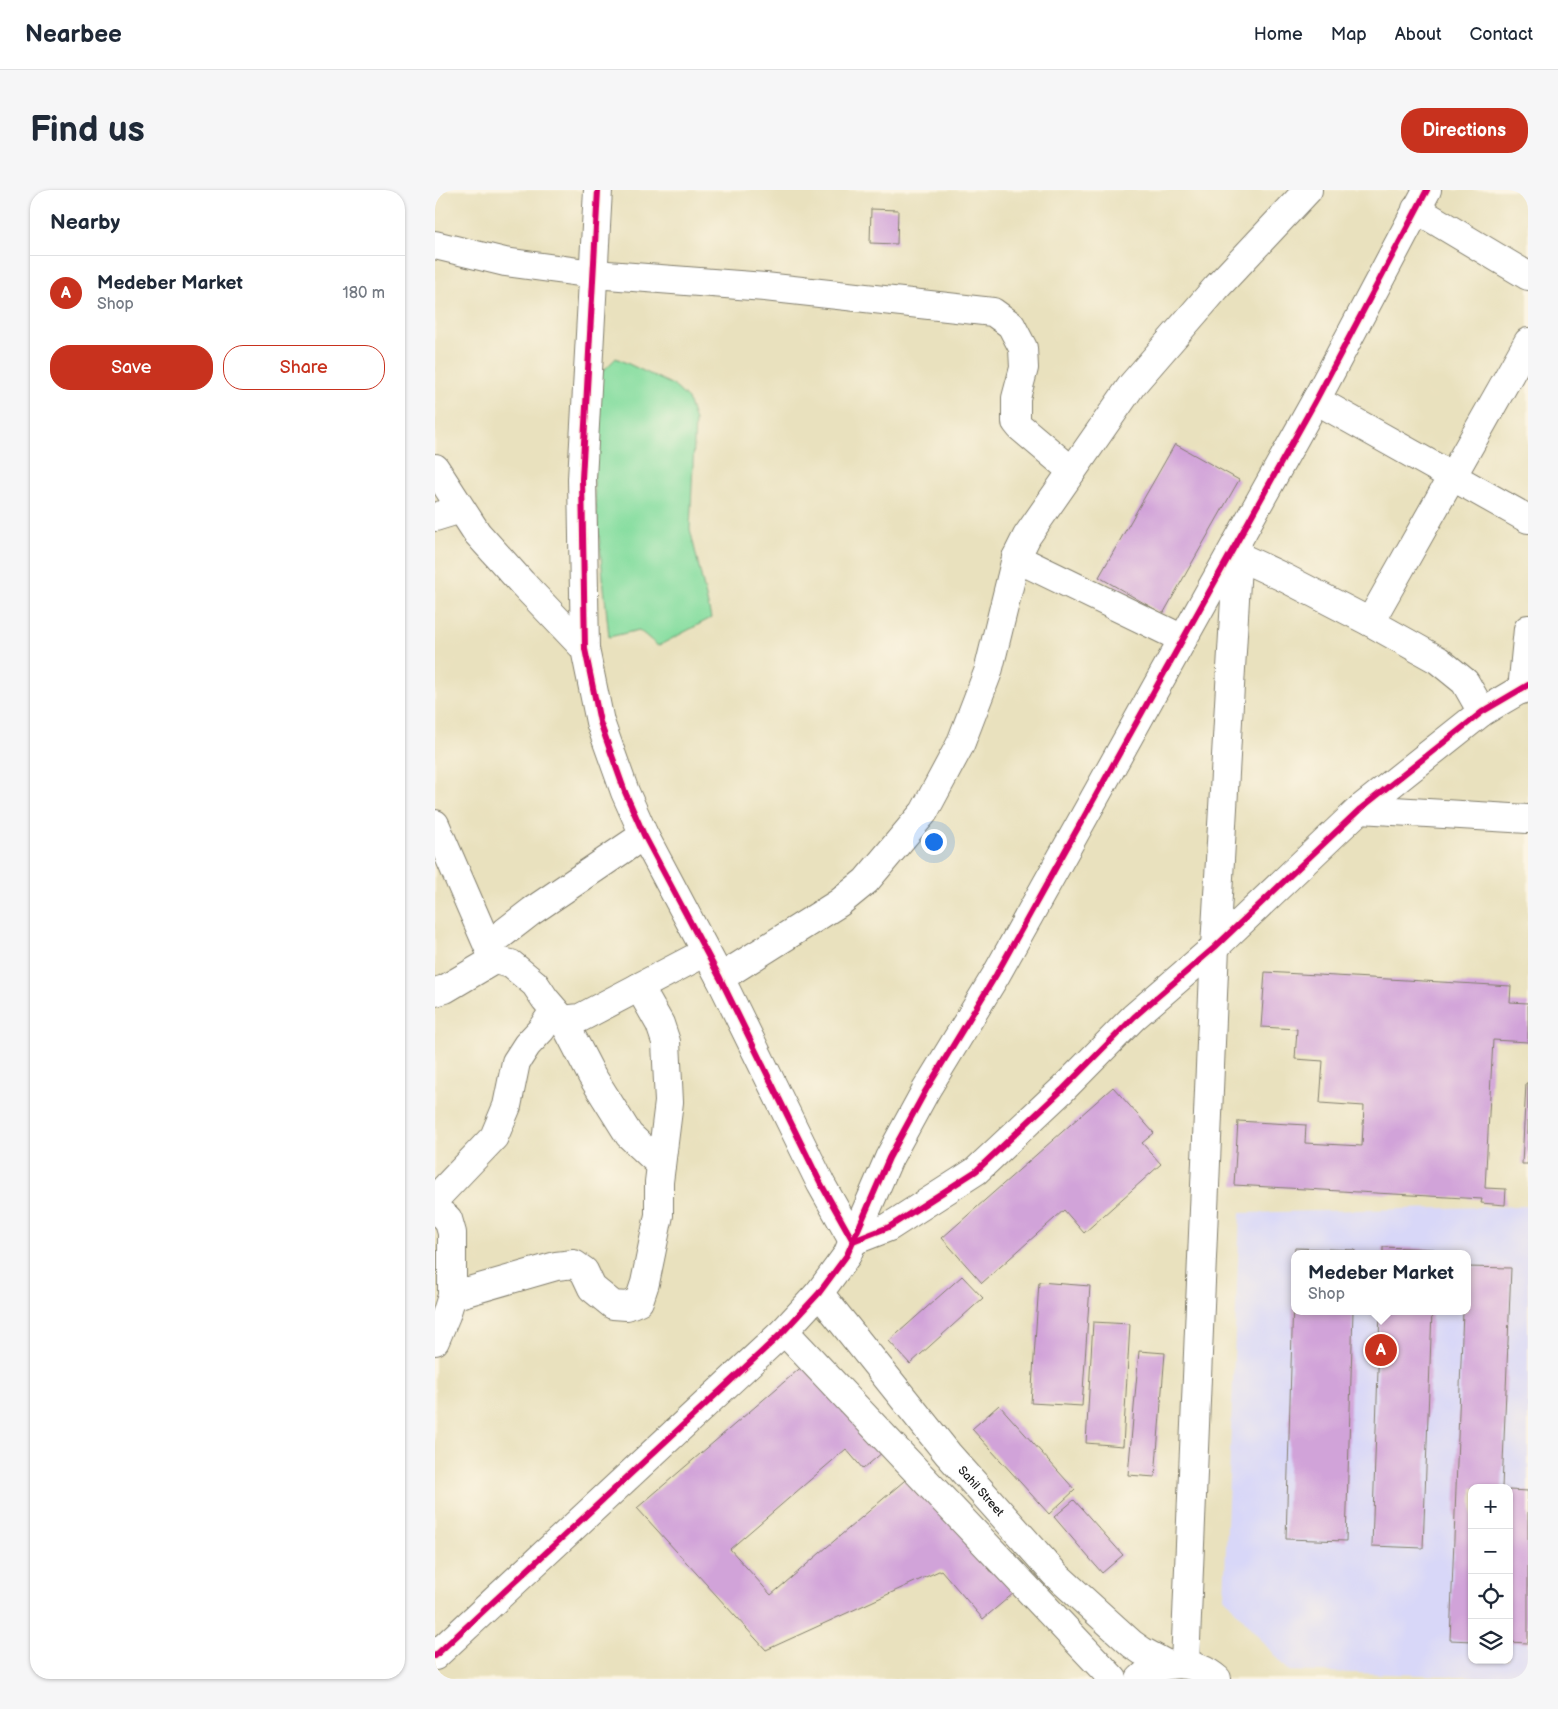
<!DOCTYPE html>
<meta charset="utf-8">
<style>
body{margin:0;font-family:"Balsamiq Sans",sans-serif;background:#f6f6f7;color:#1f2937}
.controls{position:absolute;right:15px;bottom:15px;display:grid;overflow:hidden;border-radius:10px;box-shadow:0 1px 4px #0004}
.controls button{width:45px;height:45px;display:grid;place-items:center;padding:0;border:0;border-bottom:1px solid #e0e1e3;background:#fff;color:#1f2937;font:25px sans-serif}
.you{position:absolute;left:498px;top:651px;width:18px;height:18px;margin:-12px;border:4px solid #fff;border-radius:50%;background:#1a73e8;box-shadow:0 0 0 8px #1a73e833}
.badge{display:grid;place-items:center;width:32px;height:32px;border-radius:50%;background:#c8321e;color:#fff;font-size:16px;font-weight:700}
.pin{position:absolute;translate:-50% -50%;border:2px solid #fff;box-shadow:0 1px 5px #0006}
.popup{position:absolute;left:856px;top:1060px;width:180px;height:65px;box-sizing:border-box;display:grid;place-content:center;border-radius:10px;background:#fff;filter:drop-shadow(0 1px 4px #0005);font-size:16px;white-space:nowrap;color:#747a83}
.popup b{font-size:19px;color:#1f2937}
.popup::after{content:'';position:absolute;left:50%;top:100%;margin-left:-10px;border:10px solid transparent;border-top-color:#fff}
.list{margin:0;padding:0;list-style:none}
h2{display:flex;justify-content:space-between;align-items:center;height:65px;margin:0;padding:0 20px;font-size:21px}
h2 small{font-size:16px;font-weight:400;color:#747a83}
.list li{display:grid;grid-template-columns:32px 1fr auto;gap:15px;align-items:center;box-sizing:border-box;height:75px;padding:0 20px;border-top:1px solid #e0e1e3}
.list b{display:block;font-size:19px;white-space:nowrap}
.list p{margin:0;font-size:16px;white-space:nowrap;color:#747a83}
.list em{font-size:16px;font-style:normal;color:#747a83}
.actions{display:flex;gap:10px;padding:15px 20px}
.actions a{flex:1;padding:11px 0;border:1px solid #c8321e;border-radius:20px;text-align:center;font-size:18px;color:#c8321e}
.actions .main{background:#c8321e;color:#fff}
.icon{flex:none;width:28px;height:28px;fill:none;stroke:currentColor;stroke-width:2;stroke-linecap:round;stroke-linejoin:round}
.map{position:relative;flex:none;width:1093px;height:1489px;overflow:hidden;border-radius:20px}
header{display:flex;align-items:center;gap:30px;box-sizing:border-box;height:70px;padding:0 25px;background:#fff;border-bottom:1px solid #e0e1e3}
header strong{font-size:24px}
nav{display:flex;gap:28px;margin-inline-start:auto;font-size:18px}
.intro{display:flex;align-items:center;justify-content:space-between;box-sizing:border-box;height:120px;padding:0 30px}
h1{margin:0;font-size:35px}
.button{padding:12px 22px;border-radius:20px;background:#c8321e;color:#fff;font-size:18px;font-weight:700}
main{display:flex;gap:30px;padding:0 30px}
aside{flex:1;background:#fff;border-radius:20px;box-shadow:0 1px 4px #0004}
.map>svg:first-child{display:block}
.built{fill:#d8d7f8;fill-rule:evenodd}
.green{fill:#88dea1;stroke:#527d5e}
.building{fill:#d1a3d9}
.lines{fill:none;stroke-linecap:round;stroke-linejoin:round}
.minor-casing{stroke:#827e6d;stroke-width:30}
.minor{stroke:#fff;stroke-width:28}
.cycleway-casing{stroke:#fcf5e5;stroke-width:9}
.cycleway{stroke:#d6006c;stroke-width:6}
.labels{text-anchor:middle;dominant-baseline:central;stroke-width:4.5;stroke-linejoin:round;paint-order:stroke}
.street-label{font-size:12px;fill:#1c1c1c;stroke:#fcf5e5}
</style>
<header>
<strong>Nearbee</strong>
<nav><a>Home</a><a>Map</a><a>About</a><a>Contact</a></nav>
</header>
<div class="intro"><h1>Find us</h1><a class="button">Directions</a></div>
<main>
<aside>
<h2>Nearby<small></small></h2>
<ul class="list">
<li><span class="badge">A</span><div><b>Medeber Market</b><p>Shop</p></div><em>180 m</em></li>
</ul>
<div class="actions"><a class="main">Save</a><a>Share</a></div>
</aside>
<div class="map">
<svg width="1093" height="1489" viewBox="0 0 1093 1489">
<rect width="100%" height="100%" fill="#fcf5e5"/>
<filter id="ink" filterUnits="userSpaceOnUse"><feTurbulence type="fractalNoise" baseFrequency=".02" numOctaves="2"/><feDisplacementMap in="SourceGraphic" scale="10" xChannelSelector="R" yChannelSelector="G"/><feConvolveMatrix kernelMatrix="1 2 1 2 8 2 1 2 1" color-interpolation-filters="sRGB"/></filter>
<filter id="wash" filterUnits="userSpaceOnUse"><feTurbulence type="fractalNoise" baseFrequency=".0096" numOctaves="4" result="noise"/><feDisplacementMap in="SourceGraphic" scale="20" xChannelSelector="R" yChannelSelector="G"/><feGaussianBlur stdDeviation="1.12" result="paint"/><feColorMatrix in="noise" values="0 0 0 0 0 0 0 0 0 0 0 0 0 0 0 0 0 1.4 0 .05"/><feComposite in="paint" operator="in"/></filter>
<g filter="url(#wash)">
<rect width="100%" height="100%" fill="#e9e1be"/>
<path class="built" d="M 1093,1016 L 1093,1488 L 853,1481 L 789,1407 L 805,1023 ZM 860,1064 L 1032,1064 L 1032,1121 L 860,1121 ZM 1037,1298 L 1074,1298 L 1074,1470 L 1037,1470 Z"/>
<path class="green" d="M 181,168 L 238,195 L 253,209 L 260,231 L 255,339 L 276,428 L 223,456 L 204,440 L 174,447 L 159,297 L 160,189 Z"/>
<g id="blocks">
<g class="building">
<path d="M 436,19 L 463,20 L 462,54 L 435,53 Z"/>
<path d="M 740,254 L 804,290 L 728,424 L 664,387 Z"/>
<path d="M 830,782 L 1076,796 L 1075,812 L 1093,813 L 1093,852 L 1058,850 L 1050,998 L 1071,999 L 1070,1015 L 1046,1013 L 1047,1009 L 799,995 L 803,931 L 871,935 L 870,953 L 927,956 L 929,916 L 885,913 L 888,871 L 860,869 L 862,839 L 826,837 Z"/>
<path d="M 1091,893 L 1093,893 L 1093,974 L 1087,974 Z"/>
<path d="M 678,897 L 719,943 L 707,953 L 726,974 L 649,1043 L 629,1020 L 547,1093 L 507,1048 Z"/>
<path d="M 948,1057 L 999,1059 L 999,1064 L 948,1064 Z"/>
<path d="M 860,1058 L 920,1060 L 919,1064 L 859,1064 Z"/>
<path d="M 1032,1077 L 1076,1078 L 1067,1298 L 1037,1298 L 1037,1451 L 1015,1450 L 1028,1121 L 1032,1121 Z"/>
<path d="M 527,1086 L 548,1108 L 475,1174 L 454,1151 Z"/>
<path d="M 604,1092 L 655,1096 L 647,1216 L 596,1213 Z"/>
<path d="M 858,1108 L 860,1108 L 860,1121 L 918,1121 L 911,1351 L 851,1349 Z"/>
<path d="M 945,1121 L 997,1121 L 988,1358 L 937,1356 Z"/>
<path d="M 658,1132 L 695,1134 L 688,1256 L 651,1253 Z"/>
<path d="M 704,1161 L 730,1163 L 720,1287 L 693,1285 Z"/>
<path d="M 370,1174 L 448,1262 L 428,1279 L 411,1259 L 295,1359 L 336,1405 L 476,1285 L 579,1403 L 548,1429 L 506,1380 L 331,1460 L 202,1318 Z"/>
<path d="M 564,1215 L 640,1300 L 614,1324 L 537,1239 Z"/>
<path d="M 1074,1300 L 1093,1301 L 1093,1453 L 1074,1452 Z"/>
<path d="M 639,1310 L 688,1365 L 667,1383 L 619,1327 Z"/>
</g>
</g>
</g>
<g filter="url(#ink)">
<use href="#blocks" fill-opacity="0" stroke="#827e6d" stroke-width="1"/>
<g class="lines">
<g class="minor-casing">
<g id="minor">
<path d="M 163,0 L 147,289 L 150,459 L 165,532 L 190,602 L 209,645 L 285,788 L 386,994 L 418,1051 L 454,1037 L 541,981 L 627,900 L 699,827 L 780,757 L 925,619 L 1047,522 L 1093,495"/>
<path d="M 981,19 L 1093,86"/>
<path d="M 0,55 L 70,72 L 159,84 L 330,97 L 558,122 L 576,135 L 588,158 L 589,178 L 581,208 L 581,232 L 585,237 L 637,281"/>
<path d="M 881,210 L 1093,329"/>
<path d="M 0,278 L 42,343 L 87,393 L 150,459"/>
<path d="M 0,327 L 26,319"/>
<path d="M 803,366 L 850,388 L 935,432 L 1093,152"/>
<path d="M 935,432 L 1003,470 L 1030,492 L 1047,522"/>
<path d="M 748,449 L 581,368 L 592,346 L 697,195 L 781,98 L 873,0"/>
<path d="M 1087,500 L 1093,439"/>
<path d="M 925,619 L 1093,629"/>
<path d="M 0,634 L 59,770"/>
<path d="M 53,755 L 97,721 L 209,645"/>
<path d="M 285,788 L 404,713 L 431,691 L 489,622 L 525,555 L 553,482 L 581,368"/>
<path d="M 0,802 L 10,799 L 59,770 L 76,774 L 100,794 L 110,809 L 128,830 L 157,886 L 194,945 L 226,975"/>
<path d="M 128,830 L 145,828 L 271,762"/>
<path d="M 0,1009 L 59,947 L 72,916 L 81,872 L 92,855 L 106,840 L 119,821"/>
<path d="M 0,1019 L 13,1029 L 17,1043 L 17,1106 L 11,1125 L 0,1151"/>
<path id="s1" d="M 384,1103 L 513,1264 L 620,1384 L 697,1454 L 707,1461 L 733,1475"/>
<path d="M 17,1106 L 121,1076 L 139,1074 L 149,1081 L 157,1098 L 178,1115 L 192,1116 L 204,1111 L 210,1093 L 224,1025 L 224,992 L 234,912 L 231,852 L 225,834 L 204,797"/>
<path d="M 349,1141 L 678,1489"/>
<path d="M 0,1466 L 349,1141 L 384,1103 L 412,1065 L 454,968 L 491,900 L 561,785 L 748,449 L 881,210 L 992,0"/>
<path d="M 750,1474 L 780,757 L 803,357"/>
<path d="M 705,1489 C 726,1469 761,1470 782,1489"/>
</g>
</g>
<use href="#minor" class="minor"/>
<g class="cycleway-casing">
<g id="cycleway">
<path d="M 163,0 L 147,289 L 150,459 L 165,532 L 190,602 L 209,645 L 285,788 L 386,994 L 418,1051 L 454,1037 L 541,981 L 627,900 L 699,827 L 780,757 L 925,619 L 1047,522 L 1093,495"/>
<path d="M 0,1466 L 349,1141 L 384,1103 L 412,1065 L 454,968 L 491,900 L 561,785 L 748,449 L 881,210 L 992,0"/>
</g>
</g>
<use href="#cycleway" class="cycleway"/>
</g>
</g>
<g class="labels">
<g class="street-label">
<text stroke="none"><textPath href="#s1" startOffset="256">Sahil Street</textPath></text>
</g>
</g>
</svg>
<div class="controls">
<button>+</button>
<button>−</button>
<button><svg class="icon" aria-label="locate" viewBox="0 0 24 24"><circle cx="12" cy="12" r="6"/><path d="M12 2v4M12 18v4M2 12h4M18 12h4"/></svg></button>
<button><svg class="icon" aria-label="layers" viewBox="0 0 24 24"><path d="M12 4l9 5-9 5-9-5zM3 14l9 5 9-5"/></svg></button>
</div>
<div class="you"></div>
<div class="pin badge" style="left:946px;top:1160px">A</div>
<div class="popup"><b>Medeber Market</b>Shop</div>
</div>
</main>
